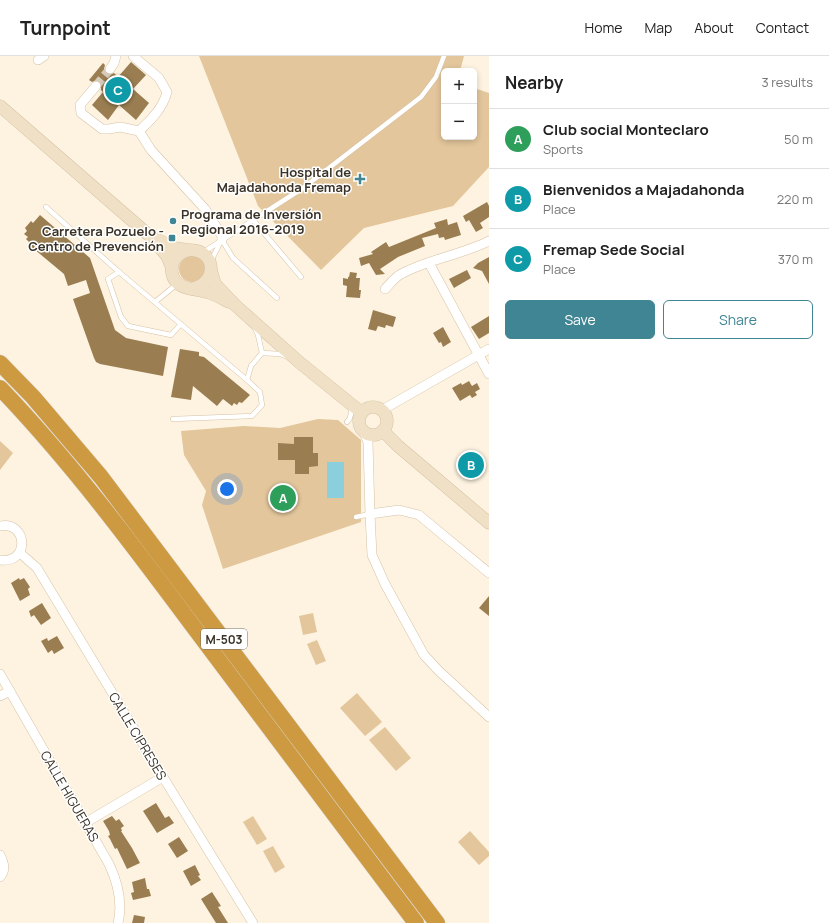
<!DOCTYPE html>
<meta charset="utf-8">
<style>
body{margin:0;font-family:Manrope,sans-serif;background:#f6f6f6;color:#222}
.controls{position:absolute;right:12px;top:12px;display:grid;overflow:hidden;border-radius:6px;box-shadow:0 2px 6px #0003}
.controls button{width:36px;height:36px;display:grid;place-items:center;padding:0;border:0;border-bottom:1px solid #e0e0e0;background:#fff;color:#222;font:20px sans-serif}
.you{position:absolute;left:227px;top:433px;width:14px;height:14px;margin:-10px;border:3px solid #fff;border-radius:50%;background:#1a73e8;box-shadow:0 0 0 6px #1a73e833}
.badge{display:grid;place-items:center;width:26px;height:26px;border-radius:50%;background:#408593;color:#fff;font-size:13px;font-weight:700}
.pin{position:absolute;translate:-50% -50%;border:2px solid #fff;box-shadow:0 1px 4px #0006}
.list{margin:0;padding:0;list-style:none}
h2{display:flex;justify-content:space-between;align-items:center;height:52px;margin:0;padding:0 16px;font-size:17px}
h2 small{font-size:13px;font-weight:400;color:#767676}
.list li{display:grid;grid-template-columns:26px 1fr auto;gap:12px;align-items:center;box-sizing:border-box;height:60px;padding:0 16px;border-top:1px solid #e0e0e0}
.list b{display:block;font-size:15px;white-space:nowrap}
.list p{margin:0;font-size:13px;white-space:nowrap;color:#767676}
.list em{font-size:13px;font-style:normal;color:#767676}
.actions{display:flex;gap:8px;padding:12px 16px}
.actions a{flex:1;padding:9px 0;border:1px solid #408593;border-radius:6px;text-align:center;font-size:14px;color:#408593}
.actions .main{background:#408593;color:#fff}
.map{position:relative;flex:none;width:489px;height:867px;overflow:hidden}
header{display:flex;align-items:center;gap:24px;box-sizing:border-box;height:56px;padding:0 20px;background:#fff;border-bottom:1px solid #e0e0e0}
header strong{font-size:19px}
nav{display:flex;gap:22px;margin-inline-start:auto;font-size:14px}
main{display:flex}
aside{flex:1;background:#fff}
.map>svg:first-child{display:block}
.green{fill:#e3c69b}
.water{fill:#8bcfdd}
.building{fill:#9a7e51}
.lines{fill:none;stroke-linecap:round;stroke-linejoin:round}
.street-tunnel{stroke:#d7ccbc;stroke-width:9;stroke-dasharray:9 4.5;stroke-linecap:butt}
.lane-casing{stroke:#d5c2a5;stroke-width:5.5}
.street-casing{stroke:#d5c2a5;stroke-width:10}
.secondary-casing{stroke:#d5c2a5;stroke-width:13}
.highway-casing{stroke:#dcdad8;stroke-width:17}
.lane{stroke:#fff;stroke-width:4.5}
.street{stroke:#fff;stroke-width:9}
.secondary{stroke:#f0e1c6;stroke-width:12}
.highway{stroke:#cd9a41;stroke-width:16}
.poi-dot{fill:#408593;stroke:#fff;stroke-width:1.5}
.labels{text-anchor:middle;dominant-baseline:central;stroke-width:3;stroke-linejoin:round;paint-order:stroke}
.shield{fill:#fff;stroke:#757068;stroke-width:1}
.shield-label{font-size:12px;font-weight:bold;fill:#3a3227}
.poi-label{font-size:13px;font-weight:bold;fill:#3a3227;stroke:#fff;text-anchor:end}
.street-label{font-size:13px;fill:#3a3227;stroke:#fff}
</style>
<header>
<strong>Turnpoint</strong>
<nav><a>Home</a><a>Map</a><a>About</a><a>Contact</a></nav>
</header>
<main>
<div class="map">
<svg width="489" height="867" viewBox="0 0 489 867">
<rect width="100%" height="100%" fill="#fef3e1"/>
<g class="green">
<path d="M 199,0 L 464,0 L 460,15 L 444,15 L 444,81 L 474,81 L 474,32 L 489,37 L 489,111 L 453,150 L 364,172 L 321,214 L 258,150 Z"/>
<circle cx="192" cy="213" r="13"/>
<path d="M 318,363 L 338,364 L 361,384 L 361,466 L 223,513 L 202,449 L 206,435 L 184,399 L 181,375 L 244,370 L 280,372 Z"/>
<path d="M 0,385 L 13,397 L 0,414 Z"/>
<path d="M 313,557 L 317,576 L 303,579 L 299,560 Z"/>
<path d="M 317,584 L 326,605 L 316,609 L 307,588 Z"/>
<path d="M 357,637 L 382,666 L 365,680 L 340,652 Z"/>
<path d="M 385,671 L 411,702 L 396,715 L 369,684 Z"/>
<path d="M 253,760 L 267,783 L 257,789 L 243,766 Z"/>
<path d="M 470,775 L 489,796 L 489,800 L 479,809 L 458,786 Z"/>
<path d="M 273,790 L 285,811 L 275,817 L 263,795 Z"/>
</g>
<rect class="water" x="327" y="406" width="17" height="36"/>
<g class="building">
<path d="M 131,6 L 146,19 L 133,33 L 149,47 L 136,64 L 119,49 L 108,64 L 92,49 L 103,36 L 101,34 L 101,28 L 97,24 L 92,26 L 89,24 L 103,7 L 105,9 L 104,13 L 106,18 L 110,19 L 114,17 L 118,21 Z"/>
<path d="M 487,146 L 489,150 L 489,161 L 480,167 L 483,172 L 476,176 L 469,164 L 466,166 L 463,160 Z"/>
<path d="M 40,159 L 90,202 L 115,274 L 126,282 L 168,291 L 163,320 L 100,308 L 96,306 L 94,302 L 73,243 L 90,237 L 86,224 L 68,230 L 64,218 L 28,188 L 29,186 L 26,183 L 28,181 L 24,178 L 27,175 L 25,172 L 31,165 L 33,167 Z"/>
<path d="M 447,163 L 448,169 L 457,166 L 461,179 L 445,184 L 444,181 L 439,182 L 438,178 L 422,182 L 425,190 L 398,201 L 380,213 L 385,218 L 376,219 L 369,207 L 361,210 L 359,202 L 373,198 L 371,196 L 386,186 L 389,191 L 436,172 L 434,167 Z"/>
<path d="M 489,201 L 489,228 L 482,215 L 473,212 L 478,207 Z"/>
<path d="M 467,214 L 471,222 L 454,232 L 449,223 Z"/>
<path d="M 350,216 L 357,217 L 356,222 L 360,222 L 359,234 L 361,234 L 360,242 L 346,241 L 347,230 L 343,229 L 343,222 L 348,223 L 348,221 L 349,221 Z"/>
<path d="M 373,254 L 396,261 L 393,271 L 386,269 L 385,272 L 378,270 L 376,275 L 368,273 Z"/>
<path d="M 489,260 L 489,277 L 479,283 L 471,271 Z"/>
<path d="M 443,271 L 451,286 L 443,291 L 441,286 L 439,287 L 433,277 Z"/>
<path d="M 180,293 L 199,296 L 199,300 L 204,301 L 250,339 L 242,347 L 239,346 L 237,349 L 234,347 L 232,350 L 223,343 L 217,350 L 193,330 L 191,344 L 171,341 Z"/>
<path d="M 469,325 L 472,330 L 477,327 L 480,333 L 475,336 L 477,339 L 472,342 L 470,339 L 460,345 L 452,332 L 461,327 L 462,329 Z"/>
<path d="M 294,381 L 313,381 L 313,397 L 318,397 L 318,410 L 309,411 L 309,418 L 295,418 L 295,404 L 278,404 L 278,387 L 294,388 Z"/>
<path d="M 19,522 L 20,524 L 24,522 L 30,531 L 28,533 L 30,539 L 20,545 L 11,527 Z"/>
<path d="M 489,540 L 489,560 L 479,552 Z"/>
<path d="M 42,547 L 51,562 L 41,569 L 34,559 L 31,561 L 29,555 Z"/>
<path d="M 57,580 L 64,592 L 54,598 L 52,594 L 48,597 L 41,585 L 47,582 L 48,585 Z"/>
<path d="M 156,747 L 165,762 L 169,760 L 174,767 L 157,777 L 143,755 Z"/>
<path d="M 112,760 L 116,765 L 119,763 L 124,770 L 121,772 L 122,775 L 121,775 L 132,792 L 140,807 L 127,813 L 117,792 L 115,793 L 110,783 L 108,780 L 110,779 L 109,775 L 103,765 Z"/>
<path d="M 179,781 L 188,795 L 177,802 L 168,788 Z"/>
<path d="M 195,809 L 200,819 L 198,820 L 201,824 L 191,830 L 183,815 Z"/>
<path d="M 145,822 L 147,833 L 149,833 L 151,840 L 133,844 L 131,837 L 134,836 L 132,826 Z"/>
<path d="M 212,836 L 221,850 L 218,851 L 228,867 L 216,867 L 201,843 Z"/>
<path d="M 134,859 L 145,861 L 144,867 L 132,867 Z"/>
</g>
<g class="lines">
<path class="street-tunnel" d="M 96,30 L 110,13"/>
<g class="lane-casing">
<g id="lane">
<path d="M 46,151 L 119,216"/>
<path d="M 253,164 L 301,221"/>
<path d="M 222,184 L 233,202 L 277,242"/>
<path d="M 202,197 L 303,132 L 421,41 L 436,21 L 444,0"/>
<path d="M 211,205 L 221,185"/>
<path d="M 155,246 L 177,228"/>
<path d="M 262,297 L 280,298 L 288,301"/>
<path d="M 247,324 L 251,310 L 262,297 L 258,279 L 255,272"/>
<path d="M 173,363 L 252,360 L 262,349 L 260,336 L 247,324 L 119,216 L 108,223 L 121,261 L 128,270 L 171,279 L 181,268"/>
<path d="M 347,366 C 351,362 352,356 350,350"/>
<path d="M 356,461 L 370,458"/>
</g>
</g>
<g class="street-casing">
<g id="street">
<path d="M 38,4 L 44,0"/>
<path d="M 110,13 L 114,7 L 116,0"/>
<path d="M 96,30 L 80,49 L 81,57 L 102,73 L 109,73 L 120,71 L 139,75 C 151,64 163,52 167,36 L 159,22 L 133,0"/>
<path d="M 139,75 L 151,94 L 205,153 L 222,180 L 222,184"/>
<path d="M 429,207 L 489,318"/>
<path d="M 385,233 C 390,228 395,221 401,218 C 429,203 461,199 489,185"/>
<path d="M 382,354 L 489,293"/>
<path d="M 363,374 L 368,386 L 370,458 L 372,499 L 385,528 L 424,599 L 439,615 L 489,661"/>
<path d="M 370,458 L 399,454 L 419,459 L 489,517"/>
<path d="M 0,470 C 28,465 30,508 0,504"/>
<path d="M 20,497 L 37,512 L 163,721 L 253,867"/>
<path d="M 0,618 L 109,808 C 118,827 123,846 118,867"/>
<path d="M 0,640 L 10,635"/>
<path d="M 85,767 L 163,721"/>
<path d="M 0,799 C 4,807 6,814 0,821"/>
</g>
</g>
<g class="secondary-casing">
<g id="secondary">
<path d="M 0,50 L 151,181 L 167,200 L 172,212"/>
<path d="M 154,182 L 175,192 L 188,194"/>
<path d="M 211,214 L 215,228 L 235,249 L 299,306 L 362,357"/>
<path d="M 191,233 C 220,227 215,194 191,194 C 185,194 179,198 175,203 C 172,207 171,212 172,217 C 175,235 196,232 210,237 C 216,239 223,243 229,246"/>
<circle cx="373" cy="365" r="14"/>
<path d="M 383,375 L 398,390 L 489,467"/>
</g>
</g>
<g class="highway-casing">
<g id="highway">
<path d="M 0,307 L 33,341 L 101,421 L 437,867"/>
<path d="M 0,332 C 71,406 132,488 193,570 C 267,669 341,768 416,867"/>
</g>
</g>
<use href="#lane" class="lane"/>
<use href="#street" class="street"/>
<use href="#secondary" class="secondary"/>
<use href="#highway" class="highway"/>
</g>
<g class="poi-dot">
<path d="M358 117h4v4h4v4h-4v4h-4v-4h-4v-4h4z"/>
<circle cx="173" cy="165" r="4"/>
<rect x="168" y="178" width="8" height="8" rx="2"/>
</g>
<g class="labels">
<rect class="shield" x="201" y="573" width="46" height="20" rx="3"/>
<g class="shield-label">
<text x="224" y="583">M-503</text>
</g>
<g class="poi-label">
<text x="351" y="116">Hospital de<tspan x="351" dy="15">Majadahonda Fremap</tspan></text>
<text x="181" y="158" text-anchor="start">Programa de Inversión<tspan x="181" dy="15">Regional 2016-2019</tspan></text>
<text x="164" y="175">Carretera Pozuelo -<tspan x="164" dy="15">Centro de Prevención</tspan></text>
</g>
<g class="street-label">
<text transform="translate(138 680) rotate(59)">CALLE CIPRESES</text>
<text transform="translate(70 740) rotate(60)">CALLE HIGUERAS</text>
</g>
</g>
</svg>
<div class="controls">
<button>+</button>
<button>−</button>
</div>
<div class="you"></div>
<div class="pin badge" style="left:283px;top:442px;background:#2e9e5b">A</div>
<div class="pin badge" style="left:471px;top:409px;background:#0f9aa8">B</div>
<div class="pin badge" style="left:118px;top:34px;background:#0f9aa8">C</div>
</div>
<aside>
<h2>Nearby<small>3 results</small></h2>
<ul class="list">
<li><span class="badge" style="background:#2e9e5b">A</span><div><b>Club social Monteclaro</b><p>Sports</p></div><em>50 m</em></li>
<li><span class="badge" style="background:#0f9aa8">B</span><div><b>Bienvenidos a Majadahonda</b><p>Place</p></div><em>220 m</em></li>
<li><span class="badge" style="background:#0f9aa8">C</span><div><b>Fremap Sede Social</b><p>Place</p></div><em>370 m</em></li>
</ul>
<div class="actions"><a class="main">Save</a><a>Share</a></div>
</aside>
</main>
